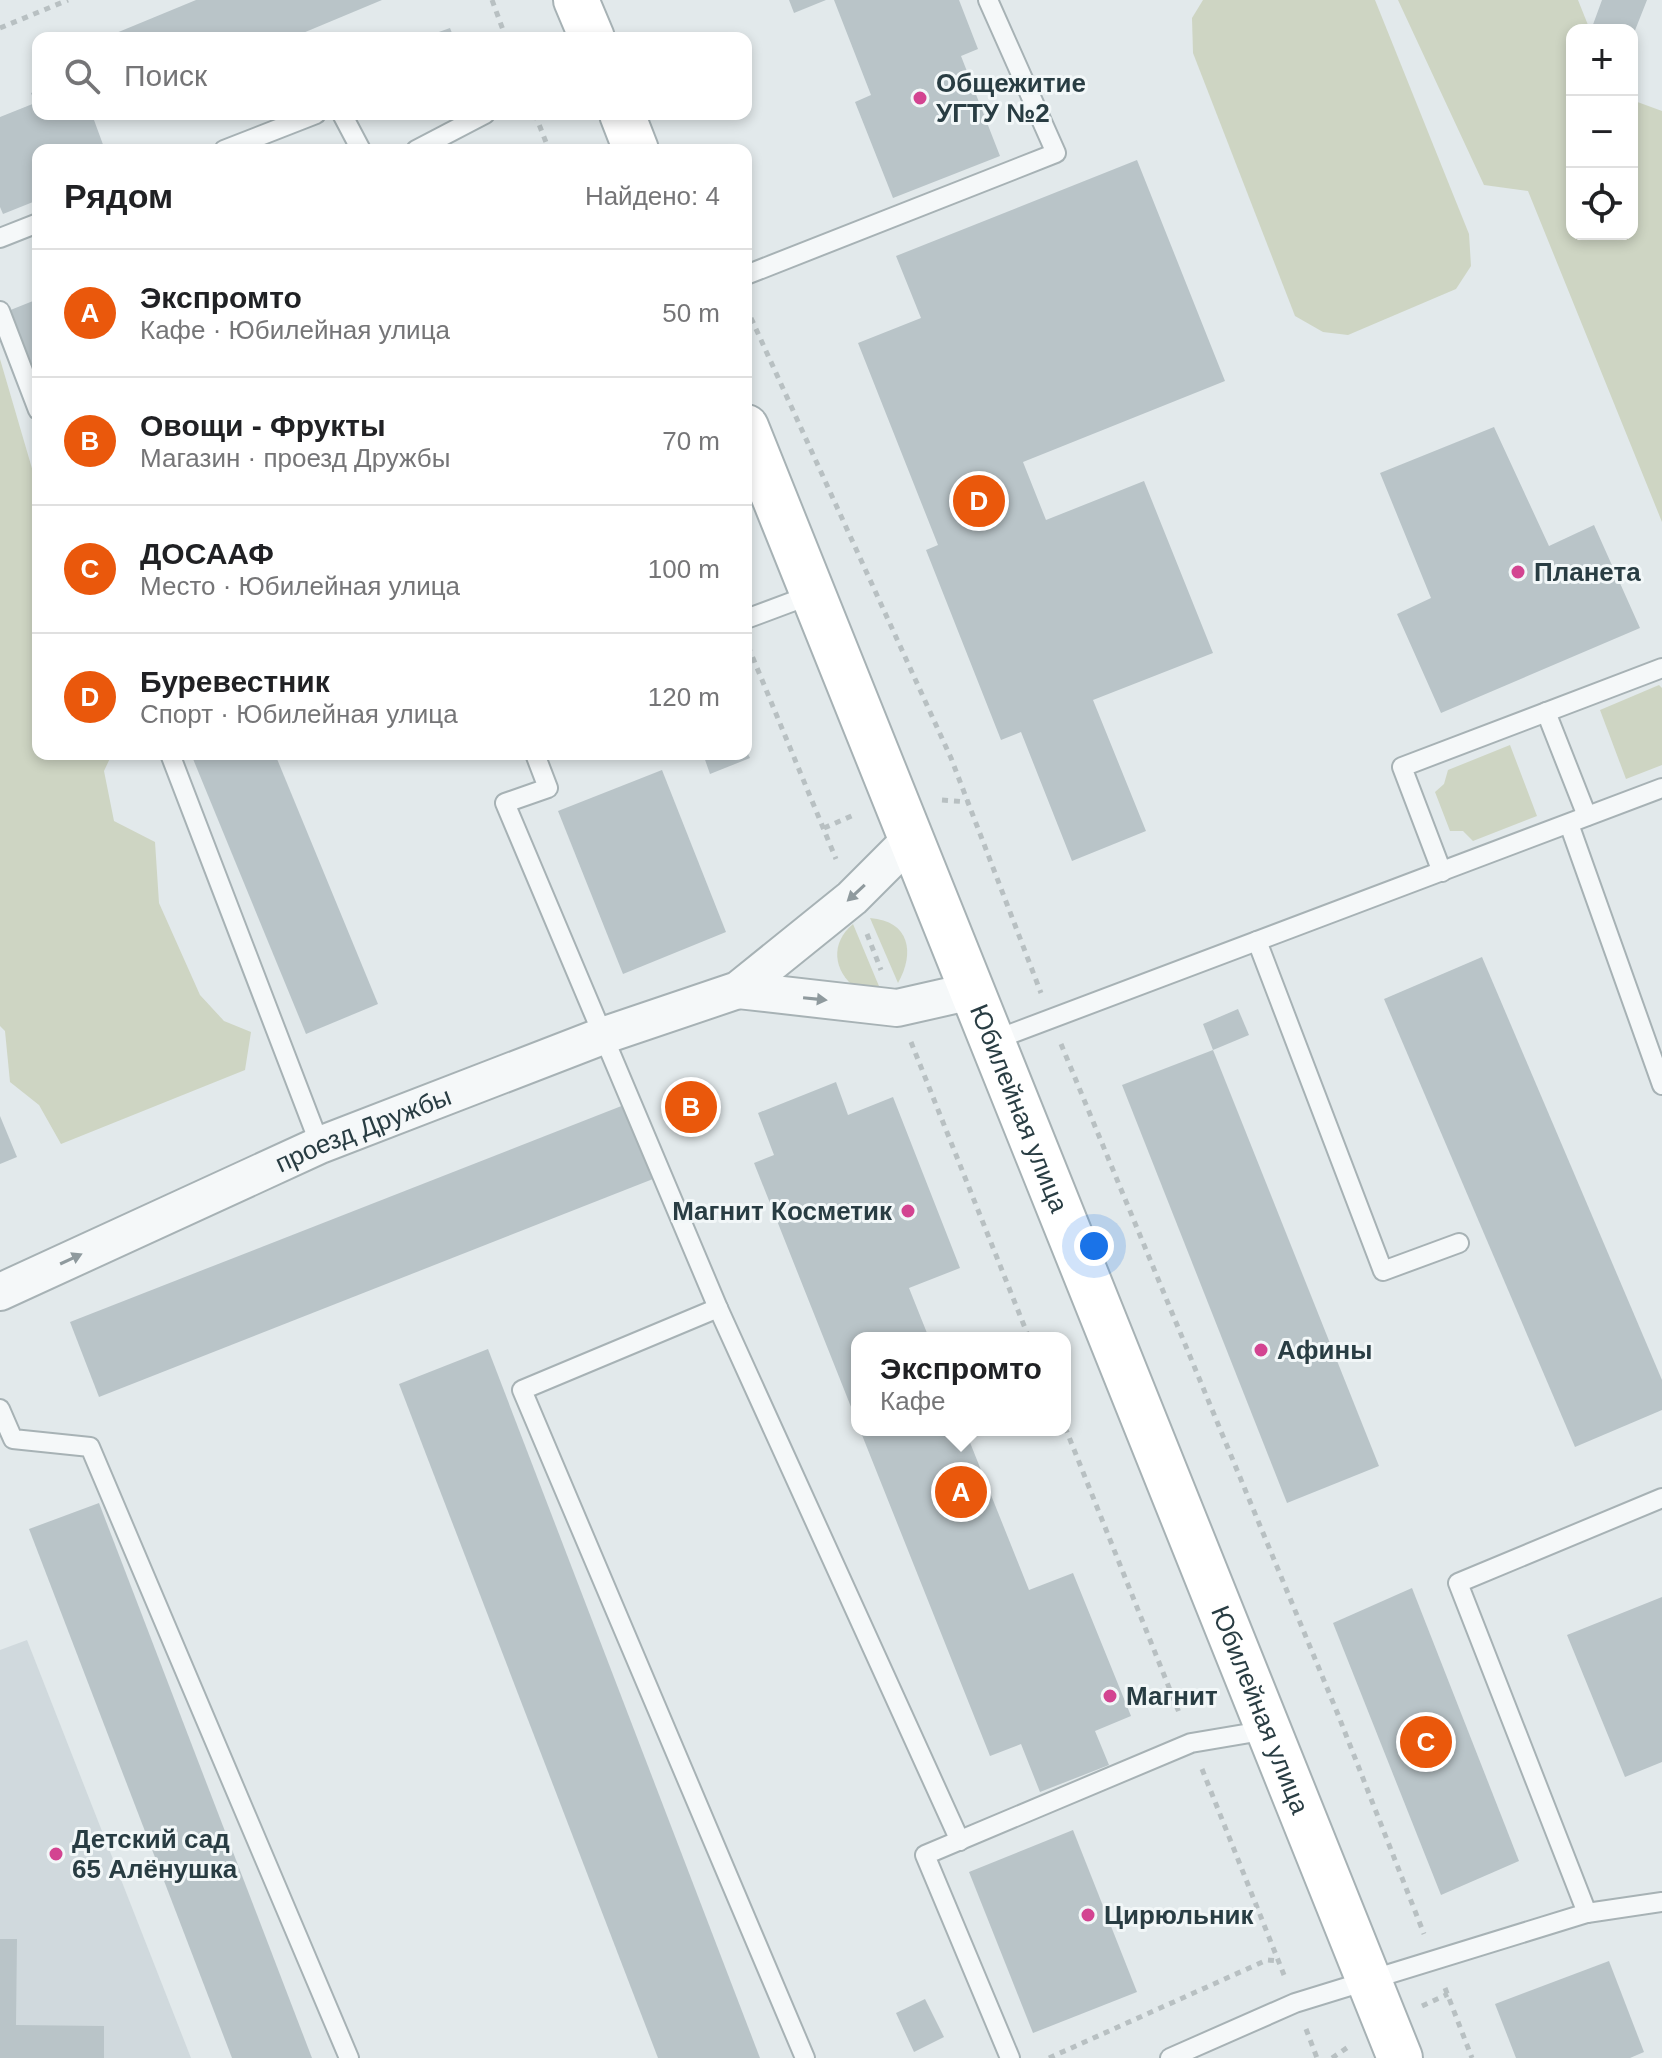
<!DOCTYPE html>
<html lang="ru">
<meta charset="utf-8">
<style>
body{margin:0;font-family:Helvetica,sans-serif;background:#f6f6f6;color:#202124}
.controls{position:absolute;right:24px;top:24px;display:grid;overflow:hidden;border-radius:16px;box-shadow:0 4px 12px #0003}
.controls button{width:72px;height:72px;display:grid;place-items:center;padding:0;border:0;border-bottom:2px solid #e0e0e0;background:#fff;color:#202124;font:40px sans-serif}
.you{position:absolute;left:1094px;top:1246px;width:28px;height:28px;margin:-20px;border:6px solid #fff;border-radius:50%;background:#1a73e8;box-shadow:0 0 0 12px #1a73e833}
.badge{display:grid;place-items:center;width:52px;height:52px;border-radius:50%;background:#ea580c;color:#fff;font-size:26px;font-weight:700}
.pin{position:absolute;translate:-50% -50%;border:4px solid #fff;box-shadow:0 2px 8px #0006}
.popup{position:absolute;left:851px;top:1332px;width:220px;height:104px;box-sizing:border-box;display:grid;place-content:center;border-radius:16px;background:#fff;filter:drop-shadow(0 2px 6px #0005);font-size:26px;white-space:nowrap;color:#757577}
.popup b{font-size:30px;color:#202124}
.popup::after{content:'';position:absolute;left:50%;top:100%;margin-left:-16px;border:16px solid transparent;border-top-color:#fff}
.list{margin:0;padding:0;list-style:none}
h2{display:flex;justify-content:space-between;align-items:center;height:104px;margin:0;padding:0 32px;font-size:34px}
h2 small{font-size:26px;font-weight:400;color:#757577}
.list li{display:grid;grid-template-columns:52px 1fr auto;gap:24px;align-items:center;box-sizing:border-box;height:128px;padding:0 32px;border-top:2px solid #e0e0e0}
.list b{display:block;font-size:30px;white-space:nowrap}
.list p{margin:0;font-size:26px;white-space:nowrap;color:#757577}
.list em{font-size:26px;font-style:normal;color:#757577}
.icon{flex:none;width:44px;height:44px;fill:none;stroke:currentColor;stroke-width:2;stroke-linecap:round;stroke-linejoin:round}
.map{position:relative;flex:none;width:1662px;height:2058px;overflow:hidden}
.search{position:absolute;background:#fff;box-shadow:0 4px 12px #0003;left:32px;top:32px;width:720px;height:88px;display:flex;align-items:center;gap:20px;box-sizing:border-box;padding:0 28px;border-radius:16px;color:#757577;font-size:30px}
.panel{position:absolute;background:#fff;box-shadow:0 4px 12px #0003;left:32px;top:144px;width:720px;height:616px;border-radius:16px}
.map>svg:first-child{display:block}
.built{fill:#d0d9dd}
.green{fill:#ced5c3}
.building{fill:#b9c4c8}
.lines{fill:none;stroke-linecap:round;stroke-linejoin:round}
.lane-casing{stroke:#a7b2b5;stroke-width:22}
.street-casing{stroke:#a7b2b5;stroke-width:40}
.secondary-casing{stroke:#a7b2b5;stroke-width:48}
.path{stroke:#b8c0c2;stroke-width:5;stroke-dasharray:6 6;stroke-linecap:butt}
.lane{stroke:#f5f8f9;stroke-width:18}
.street{stroke:#f5f8f9;stroke-width:36}
.secondary{stroke:#fff;stroke-width:44}
.oneway{fill:#8f9a9e}
.poi-dot{fill:#d34491;stroke:#f2f7f8;stroke-width:3}
.labels{text-anchor:middle;dominant-baseline:central;stroke-width:6;stroke-linejoin:round;paint-order:stroke}
.poi-label{font-size:26px;font-weight:bold;fill:#293d43;stroke:#f2f7f8;text-anchor:start}
.street-label{font-size:26px;fill:#293d43;stroke:#f2f7f8}
</style>
<div class="map">
<svg width="1662" height="2058" viewBox="0 0 1662 2058">
<rect width="100%" height="100%" fill="#e2e9eb"/>
<path class="built" d="M 27,1640 L 191,2058 L 0,2058 L 0,1650 Z"/>
<g class="green">
<path d="M 1203,0 L 1375,0 L 1469,234 L 1471,266 L 1456,289 L 1348,335 L 1323,332 L 1295,316 L 1193,53 L 1192,18 Z"/>
<path d="M 1398,0 L 1578,0 L 1590,30 L 1572,30 L 1572,234 L 1632,234 L 1632,100 L 1662,111 L 1662,522 L 1528,191 L 1484,185 Z"/>
<path d="M 0,359 L 38,489 L 38,754 L 112,754 L 104,771 L 114,821 L 155,842 L 159,903 L 200,995 L 224,1021 L 251,1032 L 245,1070 L 61,1144 L 39,1105 L 10,1082 L 5,1031 L 0,1026 Z"/>
<path d="M 1659,685 L 1662,688 L 1662,765 L 1626,779 L 1600,710 Z"/>
<path d="M 1510,745 L 1537,816 L 1473,841 L 1463,831 L 1450,831 L 1435,792 L 1444,784 L 1448,770 Z"/>
<path d="M 870,918 C 910,921 915,953 898,983 Z"/>
<path d="M 853,924 L 881,991 L 856,988 C 833,971 830,943 853,924 Z"/>
</g>
<g class="building">
<path d="M 196,0 L 382,0 L 291,38 L 104,38 Z"/>
<path d="M 789,0 L 826,0 L 794,13 Z"/>
<path d="M 834,0 L 959,0 L 978,49 L 961,56 L 1000,156 L 893,198 L 855,102 L 871,95 Z"/>
<path d="M 1602,0 L 1647,0 L 1632,38 L 1632,30 L 1591,30 Z"/>
<path d="M 450,28 L 454,38 L 422,38 Z"/>
<path d="M 38,90 L 38,114 L 108,114 L 94,120 L 105,150 L 38,150 L 38,200 L 3,214 L 0,207 L 0,117 L 35,103 L 31,93 Z"/>
<path d="M 1137,160 L 1225,381 L 1023,462 L 1046,520 L 1144,481 L 1213,653 L 1093,700 L 1146,831 L 1072,861 L 1021,732 L 1001,740 L 926,550 L 938,545 L 858,343 L 921,318 L 896,256 Z"/>
<path d="M 38,299 L 38,383 L 8,311 Z"/>
<path d="M 1494,427 L 1549,546 L 1594,525 L 1640,628 L 1441,713 L 1397,614 L 1431,598 L 1380,473 Z"/>
<path d="M 191,754 L 275,754 L 378,1004 L 306,1034 Z"/>
<path d="M 703,754 L 748,754 L 750,758 L 710,774 Z"/>
<path d="M 662,770 L 726,932 L 623,974 L 558,811 Z"/>
<path d="M 1482,957 L 1662,1380 L 1662,1410 L 1575,1447 L 1384,999 Z"/>
<path d="M 1238,1009 L 1249,1035 L 1213,1050 L 1203,1024 Z"/>
<path d="M 1213,1050 L 1379,1466 L 1287,1503 L 1122,1085 Z"/>
<path d="M 836,1082 L 848,1115 L 893,1097 L 960,1268 L 909,1288 L 929,1338 L 857,1338 L 857,1422 L 754,1163 L 774,1155 L 758,1113 Z"/>
<path d="M 699,1089 L 710,1112 L 683,1125 L 672,1102 Z"/>
<path d="M 624,1105 L 653,1179 L 99,1397 L 70,1322 Z"/>
<path d="M 0,1116 L 17,1157 L 0,1164 Z"/>
<path d="M 488,1349 L 760,2058 L 658,2058 L 399,1384 Z"/>
<path d="M 860,1430 L 965,1430 L 1029,1590 L 1073,1573 L 1131,1716 L 1095,1731 L 1109,1765 L 1040,1792 L 1021,1744 L 990,1756 Z"/>
<path d="M 99,1503 L 312,2058 L 232,2058 L 29,1529 Z"/>
<path d="M 1412,1588 L 1519,1861 L 1441,1895 L 1333,1623 Z"/>
<path d="M 1662,1597 L 1662,1762 L 1625,1777 L 1567,1635 Z"/>
<path d="M 1073,1830 L 1137,1992 L 1033,2033 L 969,1872 Z"/>
<path d="M 0,1939 L 17,1939 L 16,2025 L 104,2026 L 104,2058 L 0,2058 Z"/>
<path d="M 1609,1961 L 1644,2052 L 1630,2058 L 1516,2058 L 1495,2004 Z"/>
<path d="M 925,1999 L 944,2037 L 914,2052 L 896,2013 Z"/>
</g>
<g class="lines">
<g class="lane-casing">
<g id="lane">
<path d="M 342,114 L 361,150"/>
<path d="M 224,150 L 316,114"/>
<path d="M 416,150 L 485,114"/>
<path d="M 0,238 L 38,223"/>
<path d="M 746,275 L 1056,153 L 988,0"/>
<path d="M 0,311 L 38,410"/>
<path d="M 746,619 L 813,594"/>
<path d="M 1546,712 L 1587,816"/>
<path d="M 170,754 L 320,1145"/>
<path d="M 535,754 L 548,788 L 505,803 L 718,1308 L 960,1841"/>
<path d="M 1569,824 L 1662,1085"/>
<path d="M 1442,872 L 1402,767 L 1662,668"/>
<path d="M 1257,941 L 1383,1271 L 1459,1243"/>
<path d="M 992,1041 L 1662,788"/>
<path d="M 718,1308 L 522,1390 L 805,2058"/>
<path d="M 0,1409 L 13,1439 L 90,1447 L 349,2058"/>
<path d="M 1587,1913 L 1662,1902"/>
<path d="M 1010,2058 L 925,1855 L 1191,1743 L 1268,1730"/>
<path d="M 1170,2058 L 1295,2003 L 1587,1913 L 1458,1583 L 1662,1498"/>
</g>
</g>
<g class="street-casing">
<g id="street">
<path d="M 738,990 L 897,1008 L 972,991"/>
<path id="s1" d="M 0,1292 L 320,1145 L 605,1035 L 738,990 L 852,898 L 911,839"/>
</g>
</g>
<g class="secondary-casing">
<g id="secondary">
<path d="M 576,0 L 592,38"/>
<path d="M 622,114 L 636,150"/>
<path id="s2" d="M 746,427 L 1400,2058"/>
</g>
</g>
<g class="path">
<path d="M 492,0 L 506,38"/>
<path d="M 0,28 L 68,0"/>
<path d="M 535,114 L 549,150"/>
<path d="M 746,307 L 951,758 L 1041,993"/>
<path d="M 748,646 L 836,859"/>
<path d="M 942,800 L 968,802"/>
<path d="M 824,828 L 856,814"/>
<path d="M 867,934 L 881,970"/>
<path d="M 911,1042 L 1029,1338"/>
<path d="M 1061,1044 L 1337,1712 L 1424,1934"/>
<path d="M 1065,1427 L 1180,1715"/>
<path d="M 1202,1769 L 1284,1975"/>
<path d="M 1445,1988 L 1472,2058"/>
<path d="M 1422,2006 L 1448,1994"/>
<path d="M 1306,2029 L 1317,2058"/>
<path d="M 1049,2058 L 1267,1960 L 1279,1961"/>
<path d="M 1332,2058 L 1351,2045"/>
</g>
<use href="#lane" class="lane"/>
<use href="#street" class="street"/>
<use href="#secondary" class="secondary"/>
</g>
<defs><path id="oneway-solid" d="M-6-.8H1V-3.2L6.5 0L1 3.2V.8H-6Z" transform="scale(2)"/></defs>
<g class="oneway">
<use href="#oneway-solid" transform="translate(856 893) rotate(137)"/>
<use href="#oneway-solid" transform="translate(815 999) rotate(6)"/>
<use href="#oneway-solid" transform="translate(71 1259) rotate(-25)"/>
</g>
<g class="poi-dot">
<circle cx="920" cy="98" r="8"/>
<circle cx="1518" cy="572" r="8"/>
<circle cx="908" cy="1211" r="8"/>
<circle cx="1261" cy="1350" r="8"/>
<circle cx="1110" cy="1696" r="8"/>
<circle cx="56" cy="1854" r="8"/>
<circle cx="1088" cy="1915" r="8"/>
</g>
<g class="labels">
<g class="poi-label">
<text x="936" y="83">Общежитие<tspan x="936" dy="30">УГТУ №2</tspan></text>
<text x="1534" y="572">Планета</text>
<text x="892" y="1211" text-anchor="end">Магнит Косметик</text>
<text x="1277" y="1350">Афины</text>
<text x="1126" y="1696">Магнит</text>
<text x="72" y="1839">Детский сад<tspan x="72" dy="30">65 Алёнушка</tspan></text>
<text x="1104" y="1915">Цирюльник</text>
</g>
<g class="street-label">
<text stroke="none"><textPath href="#s2" startOffset="734">Юбилейная улица</textPath></text>
<text stroke="none"><textPath href="#s1" startOffset="398">проезд Дружбы</textPath></text>
<text stroke="none"><textPath href="#s2" startOffset="1382">Юбилейная улица</textPath></text>
</g>
</g>
</svg>
<div class="controls">
<button>+</button>
<button>−</button>
<button><svg class="icon" aria-label="locate" viewBox="0 0 24 24"><circle cx="12" cy="12" r="6"/><path d="M12 2v4M12 18v4M2 12h4M18 12h4"/></svg></button>
</div>
<div class="you"></div>
<div class="pin badge" style="left:961px;top:1492px">A</div>
<div class="popup"><b>Экспромто</b>Кафе</div>
<div class="pin badge" style="left:691px;top:1107px">B</div>
<div class="pin badge" style="left:1426px;top:1742px">C</div>
<div class="pin badge" style="left:979px;top:501px">D</div>
<div class="search"><svg class="icon" aria-label="search" viewBox="0 0 24 24"><circle cx="10" cy="10" r="6"/><path d="M15 15l6 6"/></svg>Поиск</div>
<section class="panel">
<h2>Рядом<small>Найдено: 4</small></h2>
<ul class="list">
<li><span class="badge">A</span><div><b>Экспромто</b><p>Кафе · Юбилейная улица</p></div><em>50 m</em></li>
<li><span class="badge">B</span><div><b>Овощи - Фрукты</b><p>Магазин · проезд Дружбы</p></div><em>70 m</em></li>
<li><span class="badge">C</span><div><b>ДОСААФ</b><p>Место · Юбилейная улица</p></div><em>100 m</em></li>
<li><span class="badge">D</span><div><b>Буревестник</b><p>Спорт · Юбилейная улица</p></div><em>120 m</em></li>
</ul>
</section>
</div>
